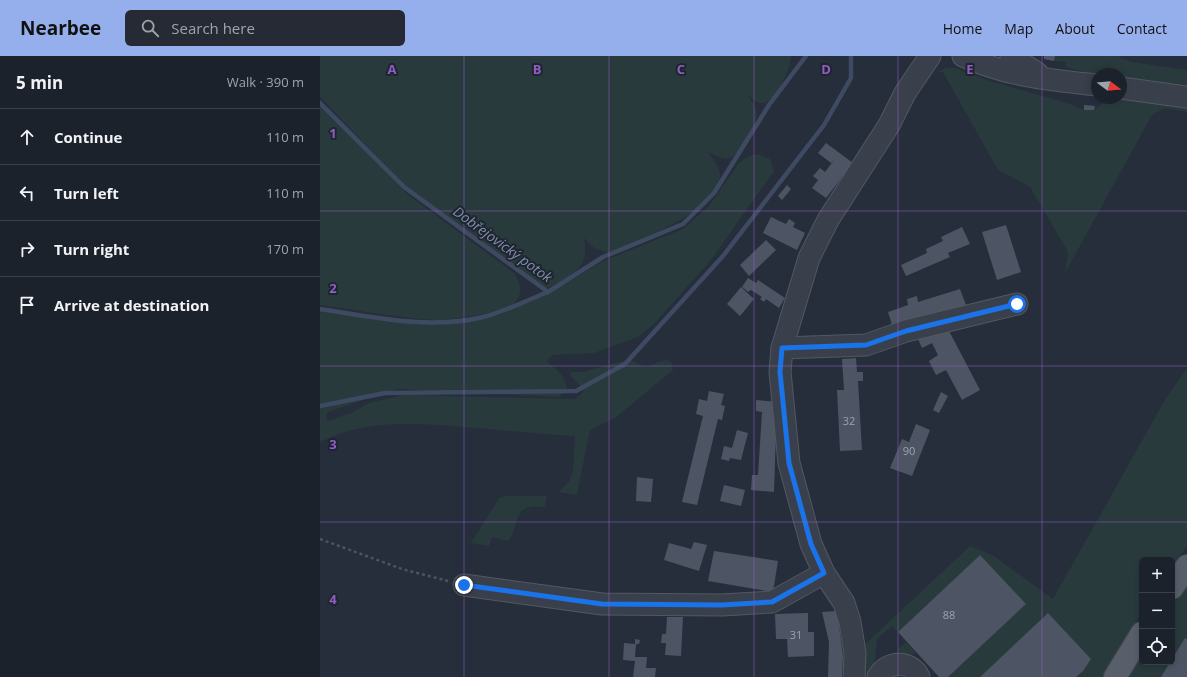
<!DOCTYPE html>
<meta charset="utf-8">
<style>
body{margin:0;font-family:"Open Sans",sans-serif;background:#252a34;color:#f1f3f6}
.controls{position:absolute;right:12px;bottom:12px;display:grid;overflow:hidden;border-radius:6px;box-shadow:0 2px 6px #0003}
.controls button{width:36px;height:36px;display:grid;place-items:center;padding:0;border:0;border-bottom:1px solid #3a3f48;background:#1c222c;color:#f1f3f6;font:20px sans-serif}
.compass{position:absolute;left:771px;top:12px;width:36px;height:36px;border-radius:50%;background:#1c222c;box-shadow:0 2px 6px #0003;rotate:106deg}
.stop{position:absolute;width:12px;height:12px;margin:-9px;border:3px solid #1a73e8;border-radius:50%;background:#fff}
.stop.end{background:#1a73e8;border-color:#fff;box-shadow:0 1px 4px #0008}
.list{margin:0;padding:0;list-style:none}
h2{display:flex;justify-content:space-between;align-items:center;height:52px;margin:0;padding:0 16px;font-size:17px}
h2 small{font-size:13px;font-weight:400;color:#a0a4a9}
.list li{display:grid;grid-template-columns:26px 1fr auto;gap:12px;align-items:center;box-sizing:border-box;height:56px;padding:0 16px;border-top:1px solid #3a3f48}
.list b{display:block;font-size:15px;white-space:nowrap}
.list em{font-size:13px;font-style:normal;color:#a0a4a9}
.icon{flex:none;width:22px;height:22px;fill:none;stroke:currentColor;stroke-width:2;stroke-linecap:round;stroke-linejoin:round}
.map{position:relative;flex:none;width:867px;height:621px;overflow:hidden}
header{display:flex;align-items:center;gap:24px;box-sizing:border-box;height:56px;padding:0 20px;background:#95afed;color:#111}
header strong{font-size:19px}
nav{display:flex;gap:22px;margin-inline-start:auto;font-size:14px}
.search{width:280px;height:36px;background:#252a34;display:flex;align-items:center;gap:10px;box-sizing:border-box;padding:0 14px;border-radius:6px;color:#a0a4a9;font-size:15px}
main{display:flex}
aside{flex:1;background:#1c222c}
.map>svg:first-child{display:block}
.green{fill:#293a3d}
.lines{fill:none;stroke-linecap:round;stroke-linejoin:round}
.stream{stroke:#3e4a62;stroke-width:4.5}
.building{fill:#4d5564}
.minor-casing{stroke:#525863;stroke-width:23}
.major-casing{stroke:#434954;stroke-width:24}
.path{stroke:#48575b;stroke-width:2.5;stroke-dasharray:3 3;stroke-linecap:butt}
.minor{stroke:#3a404b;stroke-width:21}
.major{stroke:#585f6b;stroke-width:22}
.route{stroke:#1a73e8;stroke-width:5}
.grid{fill:none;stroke:#905ec2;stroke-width:1;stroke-opacity:0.55}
.labels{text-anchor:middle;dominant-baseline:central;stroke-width:4;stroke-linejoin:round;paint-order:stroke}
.number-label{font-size:11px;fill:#9ca2ae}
.water-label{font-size:14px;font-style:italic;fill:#818fab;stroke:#1f2530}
.grid-label{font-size:13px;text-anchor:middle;font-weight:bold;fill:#905ec2;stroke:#1f2530;stroke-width:4;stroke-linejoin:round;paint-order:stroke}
</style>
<header>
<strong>Nearbee</strong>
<div class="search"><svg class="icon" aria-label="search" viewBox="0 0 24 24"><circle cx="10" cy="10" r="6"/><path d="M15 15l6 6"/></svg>Search here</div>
<nav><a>Home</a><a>Map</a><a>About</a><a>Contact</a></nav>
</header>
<main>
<aside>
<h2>5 min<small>Walk · 390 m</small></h2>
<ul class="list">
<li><svg class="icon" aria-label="ahead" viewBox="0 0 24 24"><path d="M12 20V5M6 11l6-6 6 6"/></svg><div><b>Continue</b></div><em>110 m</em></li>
<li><svg class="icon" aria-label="left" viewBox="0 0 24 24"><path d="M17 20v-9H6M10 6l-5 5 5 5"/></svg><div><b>Turn left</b></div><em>110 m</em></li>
<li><svg class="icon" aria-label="right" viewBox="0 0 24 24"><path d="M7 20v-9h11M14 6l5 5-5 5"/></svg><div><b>Turn right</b></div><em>170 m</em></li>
<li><svg class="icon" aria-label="arrive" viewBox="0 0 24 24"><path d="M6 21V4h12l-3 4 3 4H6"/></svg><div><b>Arrive at destination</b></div></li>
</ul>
</aside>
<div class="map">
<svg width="867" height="621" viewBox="0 0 867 621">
<rect width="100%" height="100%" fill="#262d3b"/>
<g class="green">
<path d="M 0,0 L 471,0 C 471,12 457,45 443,47 C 437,48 432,41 427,39 C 432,46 437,51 437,60 C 436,68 418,99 411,102 C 403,104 395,99 388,96 C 392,102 399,109 400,117 C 401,156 317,184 289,197 L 274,192 L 264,182 C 268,206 261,213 241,225 C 235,228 230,232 224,233 L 180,203 L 89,134 L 0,41 Z"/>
<path d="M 735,0 L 801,0 L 800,2 L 812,6 L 867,14 L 867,33 L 801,24 L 801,18 L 777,18 L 777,20 L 746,11 L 746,6 L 734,5 Z"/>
<path d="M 626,12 L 635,12 L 670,25 L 750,48 L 764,54 L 774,54 L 789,42 L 867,47 L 867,56 L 844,52 L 832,59 L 745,217 L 748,196 L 710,131 L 678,114 L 623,16 L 618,16 Z"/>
<path d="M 0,44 L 87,138 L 194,217 C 201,226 204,241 192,249 C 181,257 129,264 115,264 C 77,262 38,254 0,249 Z"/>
<path d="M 438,98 L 450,103 L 454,115 L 391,204 L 334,268 L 318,281 L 274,297 L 233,299 L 229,302 L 227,306 C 238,315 243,317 247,332 L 239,341 L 79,333 L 66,336 L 8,356 L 6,360 L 8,365 L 31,357 L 49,347 L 83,339 L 254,343 L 260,339 L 264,334 L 250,319 L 251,316 L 263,316 L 310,303 C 332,318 329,306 347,304 L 352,307 L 353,314 L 295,362 L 270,374 L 257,439 L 238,436 L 249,426 L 253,415 L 255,380 C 223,378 191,375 158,372 C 106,368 49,361 0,386 L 0,254 L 117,269 L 148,266 L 182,258 L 247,227 L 281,206 L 363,173 L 389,150 L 419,107 L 429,100 Z"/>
<path d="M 867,312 L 867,490 L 852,512 L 852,504 L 822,504 L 822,556 L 810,575 L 787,621 L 756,621 L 771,603 L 728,557 L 660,621 L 628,621 L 706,548 L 660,499 L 578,576 L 572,570 L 557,583 L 553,621 L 539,621 L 540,593 L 650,490 L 674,500 L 733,543 L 846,342 Z"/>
<path d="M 189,440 L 227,440 L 225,451 C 190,447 202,467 188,485 L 172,481 L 169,490 L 151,487 L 180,441 Z"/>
<path d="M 867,530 L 867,583 L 865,583 L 852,603 L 852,550 Z"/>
<path d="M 586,586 L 596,596 L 587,603 L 579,602 L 577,594 Z"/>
<path d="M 822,592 L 822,606 L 850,606 L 841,621 L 804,621 Z"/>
</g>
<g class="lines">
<g class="stream">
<path d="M 0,47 L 84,131 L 228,236 L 283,201 L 363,168 L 394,137 L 449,49 L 486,0"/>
<path d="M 0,253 C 53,261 110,274 163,261 C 185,256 207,244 228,236"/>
<path d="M 0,350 L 65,337 L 256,335 L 305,308 L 403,200 L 504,69 L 531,22 L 531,0"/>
</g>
</g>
<g class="building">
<path d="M 724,0 L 735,0 L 734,5 L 724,3 Z"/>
<path d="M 764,49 L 775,50 L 774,54 L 764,54 Z"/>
<path d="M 506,87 L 533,107 L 506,142 L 492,132 L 498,124 L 493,120 L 500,112 L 505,116 L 514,104 L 511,107 L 498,97 Z"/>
<path d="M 467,129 L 471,133 L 462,144 L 458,140 Z"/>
<path d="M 451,161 L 466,168 L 469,163 L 475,167 L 473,171 L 485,177 L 477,194 L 443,177 Z"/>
<path d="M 686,169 L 701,216 L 677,224 L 662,176 Z"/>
<path d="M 642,171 L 650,188 L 628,197 L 630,201 L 586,220 L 581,209 L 607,197 L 606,193 L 623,185 L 621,181 Z"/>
<path d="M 446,184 L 456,194 L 429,220 L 420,209 Z"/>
<path d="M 428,222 L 436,227 L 438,224 L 465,242 L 459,252 L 446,243 L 444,246 L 440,243 L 442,241 L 431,234 L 428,236 L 422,231 Z"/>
<path d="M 421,231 L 434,243 L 420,260 L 407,248 Z"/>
<path d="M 640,233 L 649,257 L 603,265 L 602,260 L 572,269 L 568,256 L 588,249 L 587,243 L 597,240 L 598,246 Z"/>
<path d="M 627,271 L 660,334 L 642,344 L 626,314 L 616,319 L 609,305 L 618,299 L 612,287 L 602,292 L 595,276 Z"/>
<path d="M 536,302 L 537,316 L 543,316 L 543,325 L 538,325 L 542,394 L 520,395 L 517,334 L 524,334 L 522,303 Z"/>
<path d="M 389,335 L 404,338 L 401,349 L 405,350 L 402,364 L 398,363 L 377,449 L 362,446 L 383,360 L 376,358 L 379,343 L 387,345 Z"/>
<path d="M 621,336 L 628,340 L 619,357 L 613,354 Z"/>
<path d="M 436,344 L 457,346 L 454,436 L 431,434 L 432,419 L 438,419 L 442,356 L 436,355 Z"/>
<path d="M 596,368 L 610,374 L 592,420 L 570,412 L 582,383 L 589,386 Z"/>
<path d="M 417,374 L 428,377 L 421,404 L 410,402 L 409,405 L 401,403 L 404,390 L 412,392 Z"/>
<path d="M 317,421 L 333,423 L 331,446 L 316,445 Z"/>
<path d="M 404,429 L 425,434 L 421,450 L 400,445 Z"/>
<path d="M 374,486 L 387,489 L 379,515 L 344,504 L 349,487 L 371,493 Z"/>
<path d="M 394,495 L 458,505 L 453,536 L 388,525 Z"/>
<path d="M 660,499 L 706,548 L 628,621 L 619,621 L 578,576 Z"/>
<path d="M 517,555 L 523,600 L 522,621 L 508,621 L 509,586 L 502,556 Z"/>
<path d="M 488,557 L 488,576 L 494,576 L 494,600 L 468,601 L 467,583 L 456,583 L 455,558 Z"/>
<path d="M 728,557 L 771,603 L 763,615 L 756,621 L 660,621 Z"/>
<path d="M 347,561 L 363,561 L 361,600 L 345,599 L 346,587 L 341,587 L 342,578 L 346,578 Z"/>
<path d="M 865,582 L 867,583 L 867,621 L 841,621 L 850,606 L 852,606 L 852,603 Z"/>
<path d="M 315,583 L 320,584 L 319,588 L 316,588 L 315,601 L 327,601 L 326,612 L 336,612 L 335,621 L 313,621 L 315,605 L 303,604 L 304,587 L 315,588 Z"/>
</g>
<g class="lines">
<g class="minor-casing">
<g id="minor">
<path d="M 643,0 C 686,20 731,24 777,29"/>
<path d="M 691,0 L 717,17"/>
<path d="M 801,32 L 867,41"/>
<path d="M 462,292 L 546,289 L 586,275 L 697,248"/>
<path d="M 144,529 L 282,548 L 402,549 L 452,546 L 504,517"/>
<path d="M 534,621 L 535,597 L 530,566 L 524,547 L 504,517 L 491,488 L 469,407 L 460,316 L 462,292 L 489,202 L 508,164 L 569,69 L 585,37 L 610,0"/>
<path d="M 558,621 C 567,604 591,604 599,621"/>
</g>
</g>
<g class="major-casing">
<g id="major">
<path d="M 852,532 L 867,510"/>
<path d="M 795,621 L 822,577"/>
</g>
</g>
<path class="path" d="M 0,483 L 82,513 L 128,525"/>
<use href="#minor" class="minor"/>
<use href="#major" class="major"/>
</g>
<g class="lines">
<path class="route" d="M 144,529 L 282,548 L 402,549 L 452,546 L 504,517 L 491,488 L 469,407 L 460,316 L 462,292 L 546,289 L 586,275 L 697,248"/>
</g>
<path class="grid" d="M 144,0 L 144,621M 289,0 L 289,621M 434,0 L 434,621M 578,0 L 578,621M 722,0 L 722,621M 0,155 L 867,155M 0,310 L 867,310M 0,466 L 867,466"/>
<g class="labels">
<g class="number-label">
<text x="529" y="364">32</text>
<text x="589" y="394">90</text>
<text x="629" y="558">88</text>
<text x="476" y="578">31</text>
</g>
<g class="water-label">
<text transform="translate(183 188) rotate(36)">Dobřejovický potok</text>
</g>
</g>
<g class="grid-label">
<text x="72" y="18">A</text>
<text x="217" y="18">B</text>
<text x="361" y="18">C</text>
<text x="506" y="18">D</text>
<text x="650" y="18">E</text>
<text x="13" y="82">1</text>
<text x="13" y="237">2</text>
<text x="13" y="393">3</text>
<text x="13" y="548">4</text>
</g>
</svg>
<div class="controls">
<button>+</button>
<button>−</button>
<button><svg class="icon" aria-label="locate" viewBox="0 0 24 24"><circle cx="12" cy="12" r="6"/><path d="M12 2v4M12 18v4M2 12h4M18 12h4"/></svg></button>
</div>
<svg class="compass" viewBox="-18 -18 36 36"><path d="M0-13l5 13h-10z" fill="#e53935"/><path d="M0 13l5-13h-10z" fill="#a0a4a9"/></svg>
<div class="stop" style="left:697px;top:248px"></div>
<div class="stop end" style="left:144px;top:529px"></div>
</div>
</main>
